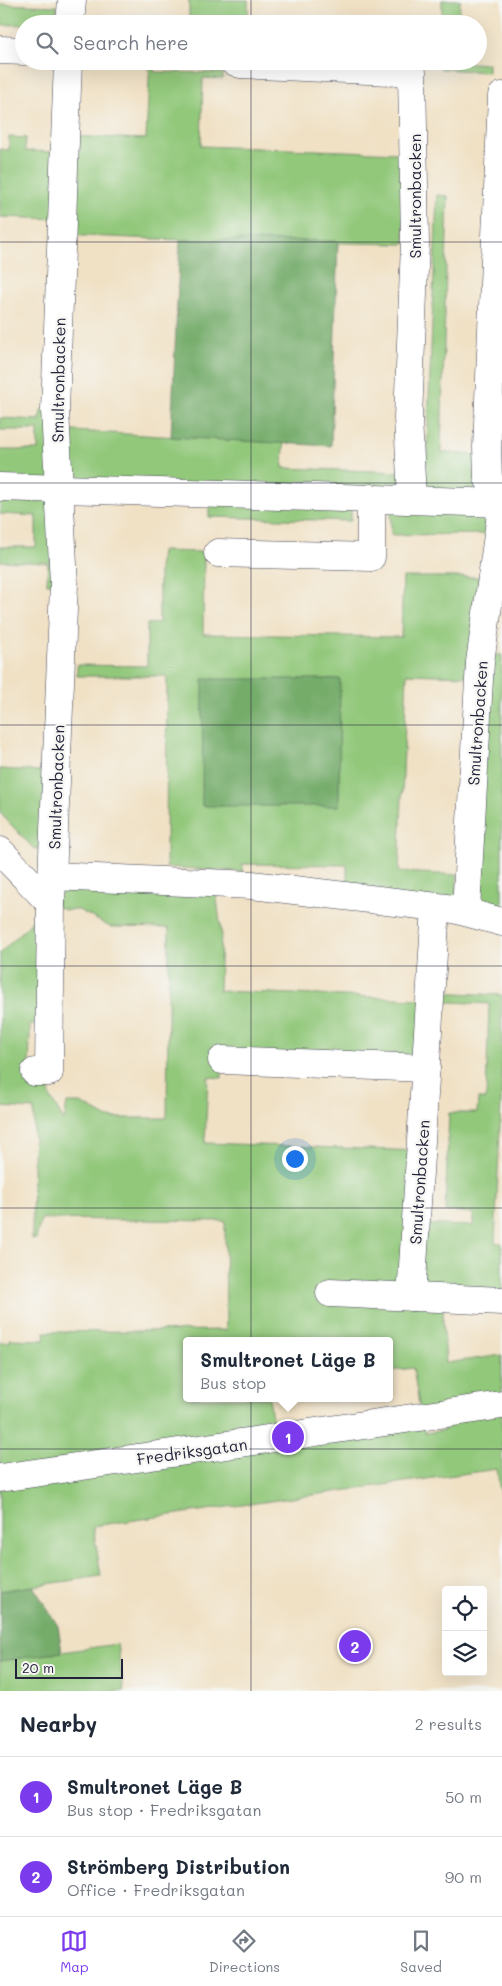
<!DOCTYPE html>
<meta charset="utf-8">
<style>
body{margin:0;font-family:Mali,sans-serif;background:#f2f2f3;color:#1f2937}
.controls{position:absolute;right:15px;bottom:15px;display:grid;overflow:hidden;border-radius:5px;box-shadow:0 5px 20px #0002}
.controls button{width:45px;height:45px;display:grid;place-items:center;padding:0;border:0;border-bottom:1px solid #e0e1e3;background:#fff;color:#1f2937;font:25px sans-serif}
.scale{position:absolute;left:15px;bottom:12px;width:108px;box-sizing:border-box;padding-left:5px;border:2px solid #22223b;border-top:0;font-size:14px;line-height:18px;white-space:nowrap;color:#22223b;-webkit-text-stroke:4px #f6f6f2;paint-order:stroke}
.you{position:absolute;left:294px;top:1158px;width:18px;height:18px;margin:-12px;border:4px solid #fff;border-radius:50%;background:#1a73e8;box-shadow:0 0 0 8px #1a73e833}
.badge{display:grid;place-items:center;width:32px;height:32px;border-radius:50%;background:#7c3aed;color:#fff;font-size:16px;font-weight:700}
.pin{position:absolute;translate:-50% -50%;border:2px solid #fff;box-shadow:0 1px 5px #0006}
.popup{position:absolute;left:183px;top:1337px;width:210px;height:65px;box-sizing:border-box;display:grid;place-content:center;border-radius:5px;background:#fff;filter:drop-shadow(0 1px 4px #0005);font-size:16px;white-space:nowrap;color:#747a83}
.popup b{font-size:19px;color:#1f2937}
.popup::after{content:'';position:absolute;left:50%;top:100%;margin-left:-10px;border:10px solid transparent;border-top-color:#fff}
.list{margin:0;padding:0;list-style:none}
h2{display:flex;justify-content:space-between;align-items:center;height:65px;margin:0;padding:0 20px;font-size:21px}
h2 small{font-size:16px;font-weight:400;color:#747a83}
.list li{display:grid;grid-template-columns:32px 1fr auto;gap:15px;align-items:center;box-sizing:border-box;height:80px;padding:0 20px;border-top:1px solid #e0e1e3}
.list b{display:block;font-size:19px;white-space:nowrap}
.list p{margin:0;font-size:16px;white-space:nowrap;color:#747a83}
.list em{font-size:16px;font-style:normal;color:#747a83}
.icon{flex:none;width:28px;height:28px;fill:none;stroke:currentColor;stroke-width:2;stroke-linecap:round;stroke-linejoin:round}
.map{position:relative;flex:none;width:502px;height:1691px;overflow:hidden}
.search{position:absolute;background:#fff;box-shadow:0 5px 20px #0002;left:15px;right:15px;top:15px;height:55px;display:flex;align-items:center;gap:12px;box-sizing:border-box;padding:0 18px;border-radius:28px;color:#747a83;font-size:19px}
.sheet{height:225px;background:#fff}
nav{display:flex;justify-content:space-around;align-items:center;box-sizing:border-box;height:70px;border-top:1px solid #e0e1e3;background:#fff;font-size:14px;color:#747a83}
nav a{display:grid;justify-items:center;gap:2px}
nav .on{color:#7c3aed}
.map>svg:first-child{display:block}
.green{fill:#92c87a;stroke:#5a755a;fill-rule:evenodd}
.forest{fill:#75ac6a;stroke:#4c6752}
.lines{fill:none;stroke-linecap:round;stroke-linejoin:round}
.minor-casing{stroke:#413f50;stroke-width:29}
.tertiary-casing{stroke:#413f50;stroke-width:29}
.minor{stroke:#fff;stroke-width:28}
.tertiary{stroke:#fff;stroke-width:28}
.grid{fill:none;stroke:#22223b;stroke-width:1;stroke-opacity:0.55}
.labels{text-anchor:middle;dominant-baseline:central;stroke-width:4.5;stroke-linejoin:round;paint-order:stroke}
.street-label{font-size:16px;fill:#22223b;stroke:#f6f6f2}
</style>
<div class="map">
<svg width="502" height="1691" viewBox="0 0 502 1691">
<rect width="100%" height="100%" fill="#f6f6f2"/>
<filter id="ink" filterUnits="userSpaceOnUse"><feTurbulence type="fractalNoise" baseFrequency=".02" numOctaves="2"/><feDisplacementMap in="SourceGraphic" scale="10" xChannelSelector="R" yChannelSelector="G"/><feConvolveMatrix kernelMatrix="1 2 1 2 8 2 1 2 1" color-interpolation-filters="sRGB"/></filter>
<filter id="wash" filterUnits="userSpaceOnUse"><feTurbulence type="fractalNoise" baseFrequency=".0096" numOctaves="4" result="noise"/><feDisplacementMap in="SourceGraphic" scale="20" xChannelSelector="R" yChannelSelector="G"/><feGaussianBlur stdDeviation="1.12" result="paint"/><feColorMatrix in="noise" values="0 0 0 0 0 0 0 0 0 0 0 0 0 0 0 0 0 1.4 0 .05"/><feComposite in="paint" operator="in"/></filter>
<g filter="url(#wash)">
<rect width="100%" height="100%" fill="#f0e1c5"/>
<g class="green">
<rect x="189" y="0" width="59" height="24"/>
<path d="M 442,0 L 460,0 L 459,24 L 442,24 Z"/>
<path d="M 0,4 L 57,6 L 57,24 L 0,25 Z"/>
<path d="M 150,61 L 154,61 L 154,72 L 223,73 L 223,79 L 203,78 L 201,146 L 401,153 L 405,244 L 180,240 L 62,235 L 62,219 L 0,217 L 0,149 L 9,150 L 9,137 L 26,138 L 25,151 L 65,152 L 66,136 L 146,139 Z"/>
<path d="M 441,61 L 488,64 L 488,72 L 441,69 Z"/>
<path d="M 437,195 L 448,196 L 441,452 L 487,456 L 487,447 L 502,448 L 502,503 L 492,534 L 391,535 L 391,499 L 351,498 L 351,521 L 209,517 L 209,494 L 60,489 L 64,584 L 47,584 L 48,563 L 0,561 L 0,547 L 36,547 L 36,516 L 0,514 L 0,450 L 38,450 L 38,430 L 0,430 L 0,418 L 40,420 L 41,410 L 55,410 L 56,430 L 284,443 L 283,468 L 405,472 L 410,451 L 427,452 Z"/>
<path d="M 161,551 L 204,552 L 203,634 L 401,637 L 403,577 L 492,577 L 480,662 L 466,662 L 466,668 L 480,668 L 466,676 L 407,674 L 399,872 L 458,875 L 454,909 L 347,896 L 347,865 L 243,864 L 242,872 L 166,867 L 167,676 L 77,676 L 77,665 L 147,666 L 147,624 L 159,623 L 159,570 Z"/>
<path d="M 490,654 L 502,655 L 502,922 L 466,910 Z"/>
<path d="M 42,748 L 57,749 L 54,848 L 34,849 L 0,813 L 0,769 L 41,771 Z"/>
<path d="M 52,876 L 215,883 L 221,931 L 219,991 L 418,999 L 432,992 L 502,995 L 502,1080 L 495,1243 L 502,1243 L 502,1301 L 444,1298 L 443,1321 L 446,1363 L 502,1355 L 502,1510 L 497,1469 L 93,1526 L 101,1576 L 0,1591 L 0,1342 L 10,1342 L 10,1339 L 44,1340 L 45,1332 L 226,1330 L 225,1221 L 41,1219 L 36,1239 L 32,1239 L 34,1109 L 0,1107 L 0,953 L 28,926 L 48,901 ZM 51,904 L 65,910 L 79,910 L 110,927 L 169,928 L 167,1118 L 108,1118 L 81,1103 L 67,1103 L 64,1121 L 50,1097 L 49,1087 L 29,1088 L 30,1025 L 50,1026 ZM 431,1001 L 489,1004 L 486,1099 L 478,1099 L 477,1113 L 449,1113 L 445,1211 L 473,1213 L 473,1226 L 417,1224 L 421,1151 L 205,1143 L 208,1077 L 222,1078 L 222,1060 L 426,1068 ZM 187,1341 L 389,1341 L 389,1371 L 413,1368 L 421,1417 L 275,1439 L 269,1398 L 187,1398 ZM 422,1418 L 444,1423 L 445,1430 L 425,1433 Z"/>
<path d="M 117,1644 L 124,1691 L 0,1691 L 0,1661 Z"/>
</g>
<g class="forest">
<path d="M 180,240 L 338,241 L 331,446 L 171,437 Z"/>
<path d="M 203,679 L 340,679 L 339,806 L 202,806 Z"/>
<path d="M 33,1586 L 58,1626 L 62,1652 L 0,1661 L 0,1591 Z"/>
</g>
</g>
<g filter="url(#ink)">
<g class="lines">
<g class="minor-casing">
<g id="minor">
<path d="M 70,24 L 72,0"/>
<path d="M 0,50 L 24,51"/>
<path d="M 233,61 L 240,64 L 412,72 L 415,244 L 408,418 L 412,499"/>
<path d="M 502,96 L 487,447 L 488,478 L 502,502"/>
<path d="M 0,487 L 502,503"/>
<path d="M 218,553 L 371,557 L 371,498"/>
<path d="M 0,851 L 51,904"/>
<path d="M 52,876 L 252,885 L 454,909 L 502,922"/>
<path d="M 466,910 L 480,662 L 502,507"/>
<path d="M 222,1060 L 426,1068"/>
<path d="M 35,1072 L 49,1072 L 51,904 L 64,584 L 55,410 L 68,61"/>
<path d="M 330,1293 L 502,1301"/>
<path d="M 411,1297 L 436,907"/>
</g>
</g>
<g class="tertiary-casing">
<path id="tertiary" d="M 0,1478 L 502,1405"/>
</g>
<use href="#minor" class="minor"/>
<use href="#tertiary" class="tertiary"/>
</g>
</g>
<path class="grid" d="M 251,0 L 251,24M 251,61 L 251,1691M 0,242 L 502,242M 0,483 L 502,483M 0,725 L 502,725M 0,966 L 502,966M 0,1208 L 502,1208M 0,1449 L 502,1449"/>
<g class="labels">
<g class="street-label">
<text transform="translate(414 196) rotate(-90)">Smultronbacken</text>
<text transform="translate(58 380) rotate(-89)">Smultronbacken</text>
<text transform="translate(477 723) rotate(-86)">Smultronbacken</text>
<text transform="translate(56 787) rotate(-88)">Smultronbacken</text>
<text transform="translate(419 1182) rotate(-86)">Smultronbacken</text>
<text transform="translate(192 1451) rotate(-8)">Fredriksgatan</text>
</g>
</g>
</svg>
<div class="controls">
<button><svg class="icon" aria-label="locate" viewBox="0 0 24 24"><circle cx="12" cy="12" r="6"/><path d="M12 2v4M12 18v4M2 12h4M18 12h4"/></svg></button>
<button><svg class="icon" aria-label="layers" viewBox="0 0 24 24"><path d="M12 4l9 5-9 5-9-5zM3 14l9 5 9-5"/></svg></button>
</div>
<div class="scale">20 m</div>
<div class="you"></div>
<div class="pin badge" style="left:288px;top:1437px">1</div>
<div class="popup"><b>Smultronet Läge B</b>Bus stop</div>
<div class="pin badge" style="left:355px;top:1646px">2</div>
<div class="search"><svg class="icon" aria-label="search" viewBox="0 0 24 24"><circle cx="10" cy="10" r="6"/><path d="M15 15l6 6"/></svg>Search here</div>
</div>
<section class="sheet">
<h2>Nearby<small>2 results</small></h2>
<ul class="list">
<li><span class="badge">1</span><div><b>Smultronet Läge B</b><p>Bus stop · Fredriksgatan</p></div><em>50 m</em></li>
<li><span class="badge">2</span><div><b>Strömberg Distribution</b><p>Office · Fredriksgatan</p></div><em>90 m</em></li>
</ul>
</section>
<nav>
<a class="on"><svg class="icon" aria-label="map" viewBox="0 0 24 24"><path d="M3 6l6-2 6 2 6-2v14l-6 2-6-2-6 2zM9 4v14M15 6v14"/></svg>Map</a>
<a><svg class="icon" aria-label="directions" viewBox="0 0 24 24"><path d="M12 3l9 9-9 9-9-9zM9 14v-3h6M13 9l2 2-2 2"/></svg>Directions</a>
<a><svg class="icon" aria-label="saved" viewBox="0 0 24 24"><path d="M7 4h10v16l-5-4-5 4z"/></svg>Saved</a>
</nav>
